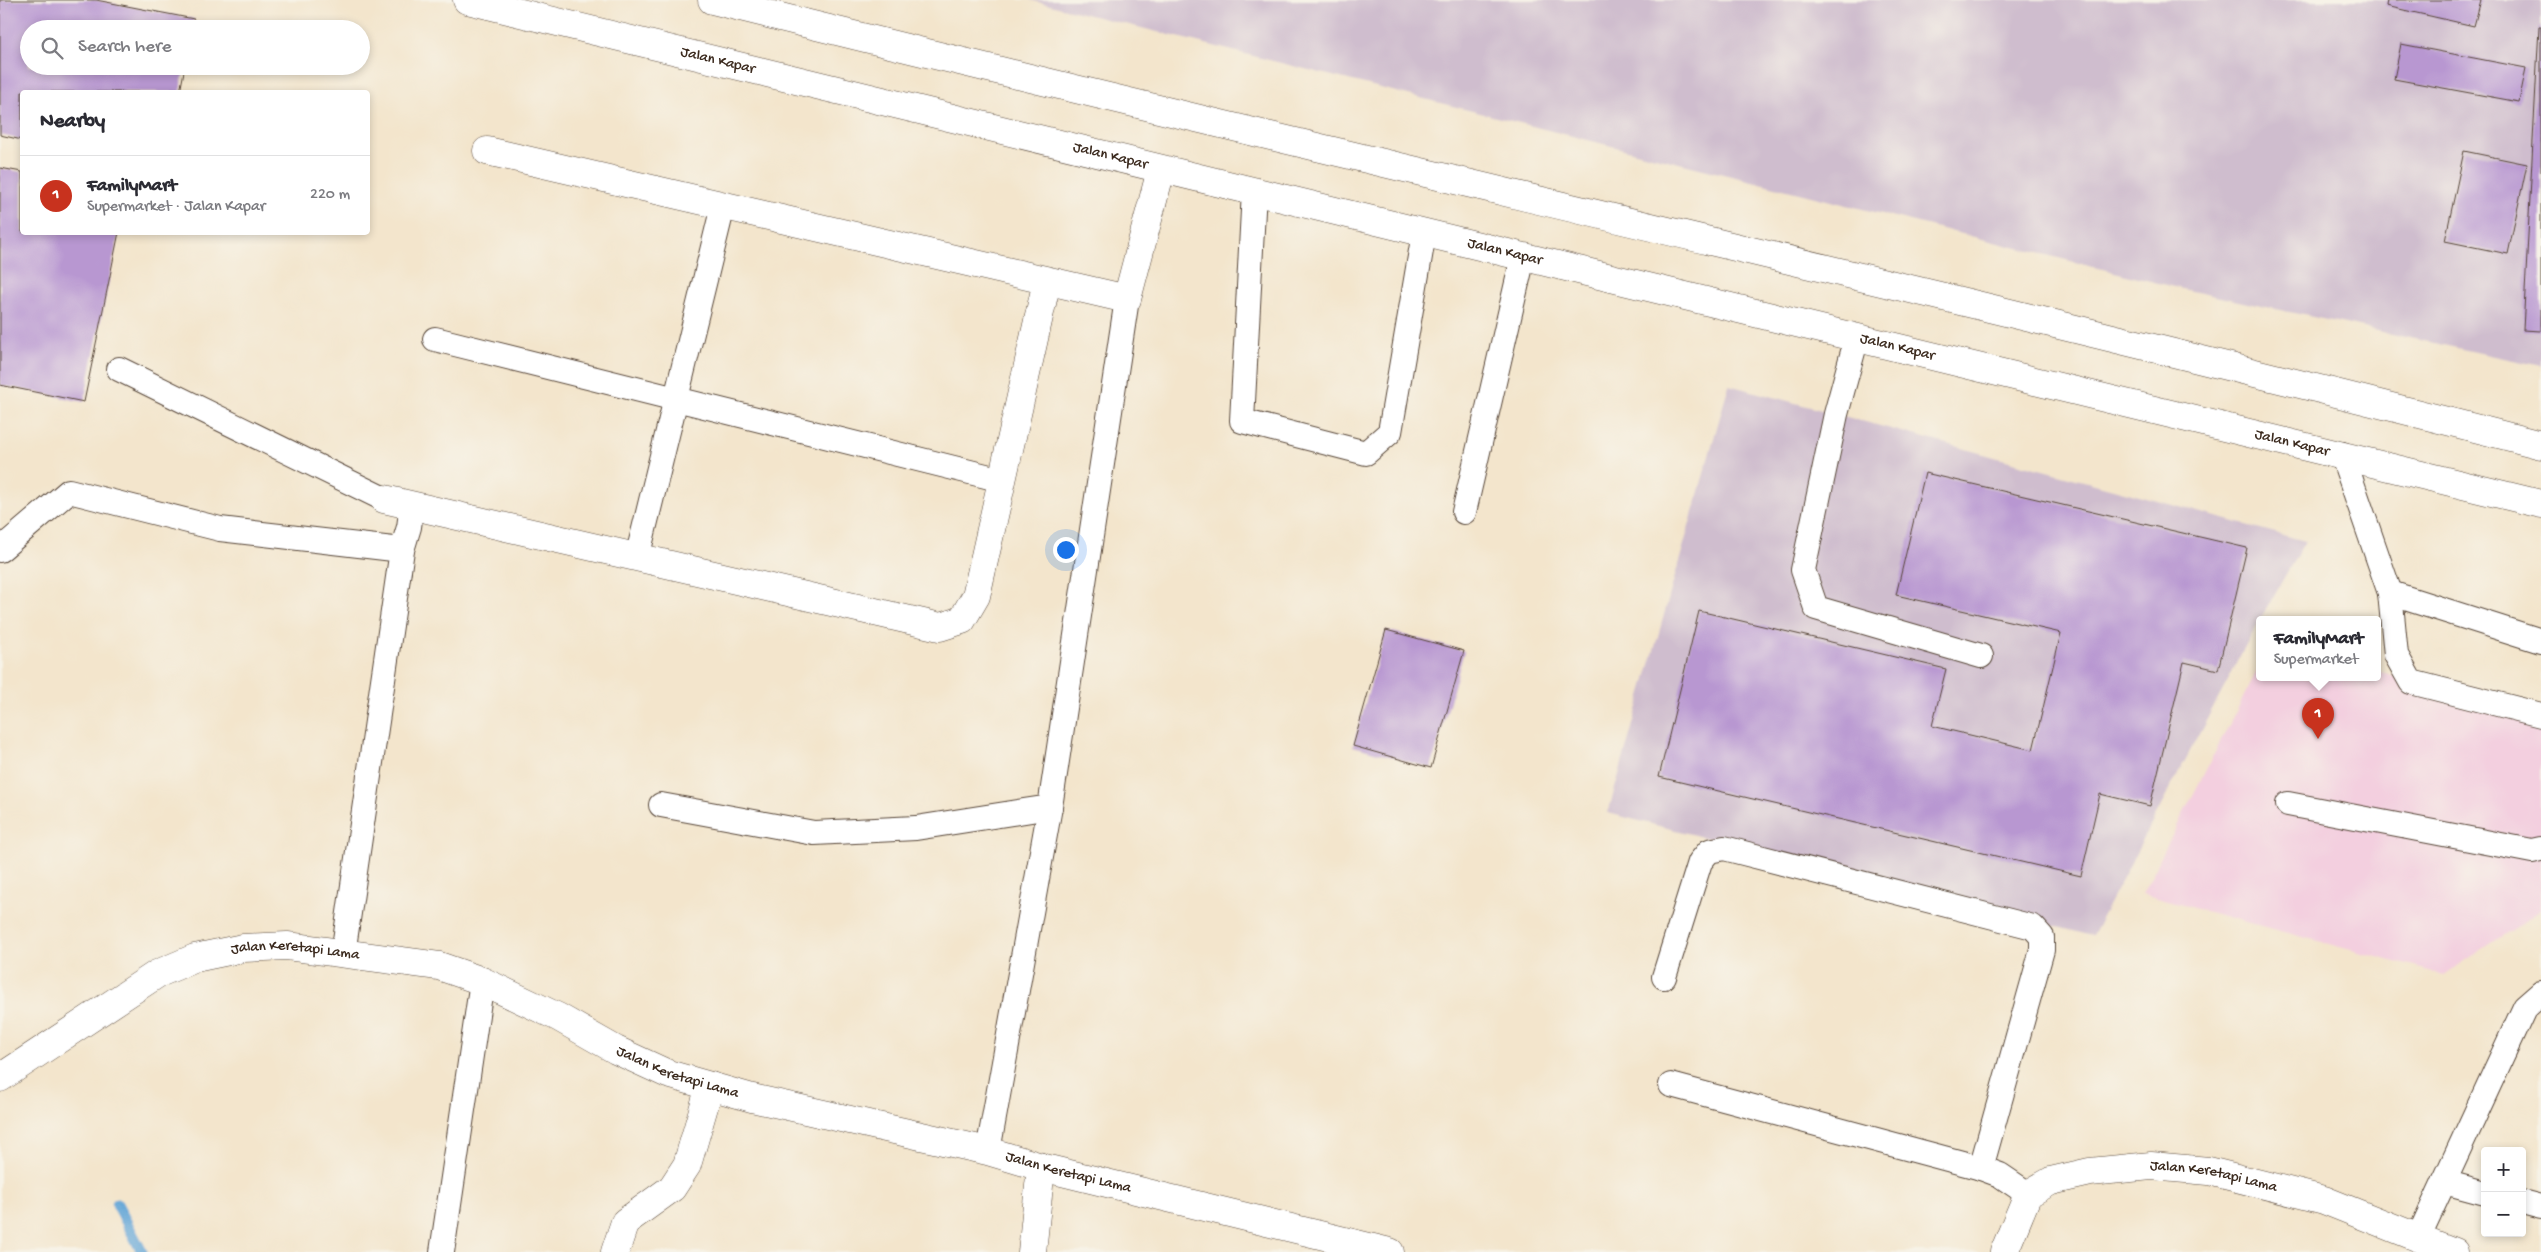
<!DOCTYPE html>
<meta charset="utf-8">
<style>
body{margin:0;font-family:"Gochi Hand",sans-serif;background:#f2f2f3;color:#2b2b33}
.controls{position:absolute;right:15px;bottom:15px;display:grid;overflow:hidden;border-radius:5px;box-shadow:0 2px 8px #0003}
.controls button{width:45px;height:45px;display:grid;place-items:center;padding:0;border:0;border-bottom:1px solid #e1e1e2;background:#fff;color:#2b2b33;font:25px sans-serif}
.you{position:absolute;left:1065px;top:549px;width:18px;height:18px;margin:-12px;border:4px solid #fff;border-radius:50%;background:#1a73e8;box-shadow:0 0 0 8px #1a73e833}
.badge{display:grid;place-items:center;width:32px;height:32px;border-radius:50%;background:#c8321e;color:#fff;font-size:16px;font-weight:700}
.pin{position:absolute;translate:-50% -41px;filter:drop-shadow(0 1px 2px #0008)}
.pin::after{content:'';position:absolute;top:26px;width:18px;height:15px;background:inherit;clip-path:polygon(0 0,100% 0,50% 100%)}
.popup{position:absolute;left:2256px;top:616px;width:125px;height:65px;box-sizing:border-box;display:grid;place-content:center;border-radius:5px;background:#fff;filter:drop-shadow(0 1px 4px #0005);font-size:16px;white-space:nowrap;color:#7c7c81}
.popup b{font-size:19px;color:#2b2b33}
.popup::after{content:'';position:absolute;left:50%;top:100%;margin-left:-10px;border:10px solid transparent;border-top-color:#fff}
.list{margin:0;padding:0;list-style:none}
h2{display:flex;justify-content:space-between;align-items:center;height:65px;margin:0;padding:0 20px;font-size:21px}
h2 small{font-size:16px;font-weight:400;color:#7c7c81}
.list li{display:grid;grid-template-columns:32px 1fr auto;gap:15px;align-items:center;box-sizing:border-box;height:80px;padding:0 20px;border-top:1px solid #e1e1e2}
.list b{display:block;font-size:19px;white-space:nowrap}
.list p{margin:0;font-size:16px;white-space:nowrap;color:#7c7c81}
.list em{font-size:16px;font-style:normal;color:#7c7c81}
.icon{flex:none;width:28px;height:28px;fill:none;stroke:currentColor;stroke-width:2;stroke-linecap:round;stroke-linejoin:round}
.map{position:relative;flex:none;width:2541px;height:1252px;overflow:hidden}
.search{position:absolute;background:#fff;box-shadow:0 2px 8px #0003;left:20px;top:20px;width:350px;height:55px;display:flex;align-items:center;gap:12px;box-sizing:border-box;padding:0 18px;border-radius:28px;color:#7c7c81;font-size:19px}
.panel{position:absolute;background:#fff;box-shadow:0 2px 8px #0003;left:20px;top:90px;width:350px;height:145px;border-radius:5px}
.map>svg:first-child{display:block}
.built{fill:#f3cfdf}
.industrial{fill:#cfbdce}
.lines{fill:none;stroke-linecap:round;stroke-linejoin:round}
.stream{stroke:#63a6d7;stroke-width:11}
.building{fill:#b897d1}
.service-casing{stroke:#574638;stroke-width:26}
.minor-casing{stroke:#574638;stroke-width:29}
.tertiary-casing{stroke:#574638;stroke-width:29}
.trunk-casing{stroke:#574638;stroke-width:29}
.service{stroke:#fff;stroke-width:24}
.minor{stroke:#fff;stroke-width:28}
.tertiary{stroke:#fff;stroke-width:28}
.trunk{stroke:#fff;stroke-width:28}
.labels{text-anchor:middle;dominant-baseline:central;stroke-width:4.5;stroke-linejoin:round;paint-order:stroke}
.street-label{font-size:15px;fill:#3b2a1e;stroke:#f7f3e8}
</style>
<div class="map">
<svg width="2541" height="1252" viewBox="0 0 2541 1252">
<rect width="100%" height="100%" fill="#f7f3e8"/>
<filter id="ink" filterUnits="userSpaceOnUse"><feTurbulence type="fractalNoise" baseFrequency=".02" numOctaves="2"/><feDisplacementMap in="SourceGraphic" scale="10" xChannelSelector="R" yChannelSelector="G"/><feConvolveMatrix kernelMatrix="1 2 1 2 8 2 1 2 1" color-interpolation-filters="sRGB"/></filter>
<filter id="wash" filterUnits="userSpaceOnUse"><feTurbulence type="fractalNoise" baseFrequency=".0096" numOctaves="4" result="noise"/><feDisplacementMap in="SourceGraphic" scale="20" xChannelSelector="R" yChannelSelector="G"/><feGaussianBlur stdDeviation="1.12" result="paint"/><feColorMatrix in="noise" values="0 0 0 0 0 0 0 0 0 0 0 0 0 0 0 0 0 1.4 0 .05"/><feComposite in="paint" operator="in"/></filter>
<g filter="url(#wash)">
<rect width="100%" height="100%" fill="#f3e5cc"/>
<path class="built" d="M 2259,667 L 2259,678 L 2377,678 L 2377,671 L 2541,715 L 2541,910 L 2444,975 L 2142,894 Z"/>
<g class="industrial">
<path d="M 1030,0 L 2541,0 L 2541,366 L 2178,288 Z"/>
<path d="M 1729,385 L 2305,541 L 2259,621 L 2092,936 L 1608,813 Z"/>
</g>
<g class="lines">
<path class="stream" d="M 117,1204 L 142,1252"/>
</g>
<g id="blocks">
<g class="building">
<path d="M 0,0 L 96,0 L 194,19 L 192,29 L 29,29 L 29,66 L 185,66 L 180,92 L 22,92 L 22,140 L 0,135 Z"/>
<path d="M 2387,0 L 2481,0 L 2474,26 L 2386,6 Z"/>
<path d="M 2539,27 L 2541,27 L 2541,331 L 2523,330 Z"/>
<path d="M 2401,44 L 2526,68 L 2519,102 L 2394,79 Z"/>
<path d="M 2464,151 L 2527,164 L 2508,254 L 2445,241 Z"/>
<path d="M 0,168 L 22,172 L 22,232 L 119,232 L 84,402 L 0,385 Z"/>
<path d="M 1925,473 L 2247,548 L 2218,670 L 2184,662 L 2150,806 L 2100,794 L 2081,876 L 1659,777 L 1699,611 L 1946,669 L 1932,726 L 2033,750 L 2061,633 L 1896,595 Z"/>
<path d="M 1386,630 L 1464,651 L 1431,768 L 1353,746 Z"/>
</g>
</g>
</g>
<g filter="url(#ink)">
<use href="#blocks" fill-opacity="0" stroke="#574638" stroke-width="1"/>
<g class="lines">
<g class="service-casing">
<g id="service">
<path d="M 1254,191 L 1242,421 L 1366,453 L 1390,432 L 1424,233"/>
<path d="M 1857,337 L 1836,414 L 1803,570 L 1816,608 L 1981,656"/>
<path d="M 435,339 L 1002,480"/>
<path d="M 119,369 L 384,499"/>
<path d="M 2342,454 L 2390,593 L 2396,655 L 2411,682 L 2541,715"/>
<path d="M 1464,512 L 1523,257"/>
<path d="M 0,550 L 69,491 L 220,529 L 402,550"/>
<path d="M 637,558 L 723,206"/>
<path d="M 2390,593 L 2541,641"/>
<path d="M 2288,804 L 2532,851 L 2541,849"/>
<path d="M 661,805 L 814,833 L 916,828 L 1050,807 L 1127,299"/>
<path d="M 343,954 L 402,550 L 409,527 L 412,505"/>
<path d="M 1664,977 L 1700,862 L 1709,851 L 1724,848 L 2033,927 L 2042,937 L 2042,950 L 1981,1168"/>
<path d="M 1671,1085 L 1981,1168 L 2000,1175 L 2028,1194"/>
<path d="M 988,1151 L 1050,807"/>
<path d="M 2444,1182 L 2485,1193"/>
<path d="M 2522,1202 L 2541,1207"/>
<path d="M 2418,1238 L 2525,1007 L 2541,993"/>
<path d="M 442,1252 L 482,981"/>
</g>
</g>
<g class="minor-casing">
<g id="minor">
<path d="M 487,151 L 1127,299 L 1161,170"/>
<path d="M 384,499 L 940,627 L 962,620 L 976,596 L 1047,281"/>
<path d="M 615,1252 L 625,1222 L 672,1188 L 687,1165 L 710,1086"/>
<path d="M 1032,1252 L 1041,1167"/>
</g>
</g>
<g class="tertiary-casing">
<g id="tertiary">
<path id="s1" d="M 0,1078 L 157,974 L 195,958 L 243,948 L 287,946 L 439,966 L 482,981 L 558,1017 L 616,1050 L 668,1074 L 752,1098 L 988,1151 L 1041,1167 L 1390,1252"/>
<path id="s2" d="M 2004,1252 L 2028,1194 L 2051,1181 L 2090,1172 L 2151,1166 L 2209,1171 L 2324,1200 L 2454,1252"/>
</g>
</g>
<g class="trunk-casing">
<g id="trunk">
<path id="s3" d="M 467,0 L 2541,504"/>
<path d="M 712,0 C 1320,152 1933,289 2541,445"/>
</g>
</g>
<use href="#service" class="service"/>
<use href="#minor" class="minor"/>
<use href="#tertiary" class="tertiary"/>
<use href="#trunk" class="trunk"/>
</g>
</g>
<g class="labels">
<g class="street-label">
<text stroke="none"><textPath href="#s3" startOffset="258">Jalan Kapar</textPath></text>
<text stroke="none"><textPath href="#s3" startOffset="662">Jalan Kapar</textPath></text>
<text stroke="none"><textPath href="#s3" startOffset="1068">Jalan Kapar</textPath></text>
<text stroke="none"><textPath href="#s3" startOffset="1472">Jalan Kapar</textPath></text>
<text stroke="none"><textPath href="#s3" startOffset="1878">Jalan Kapar</textPath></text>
<text stroke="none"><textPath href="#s1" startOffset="331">Jalan Keretapi Lama</textPath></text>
<text stroke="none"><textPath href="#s1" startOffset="738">Jalan Keretapi Lama</textPath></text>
<text stroke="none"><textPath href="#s1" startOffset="1142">Jalan Keretapi Lama</textPath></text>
<text stroke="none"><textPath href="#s2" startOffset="254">Jalan Keretapi Lama</textPath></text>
</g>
</g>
</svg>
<div class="controls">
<button>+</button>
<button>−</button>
</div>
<div class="you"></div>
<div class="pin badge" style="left:2318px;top:739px">1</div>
<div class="popup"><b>FamilyMart</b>Supermarket</div>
<div class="search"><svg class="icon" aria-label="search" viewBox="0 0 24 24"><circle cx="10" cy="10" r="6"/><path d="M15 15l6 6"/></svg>Search here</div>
<section class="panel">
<h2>Nearby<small></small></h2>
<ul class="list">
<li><span class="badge">1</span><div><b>FamilyMart</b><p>Supermarket · Jalan Kapar</p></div><em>220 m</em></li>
</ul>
</section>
</div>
